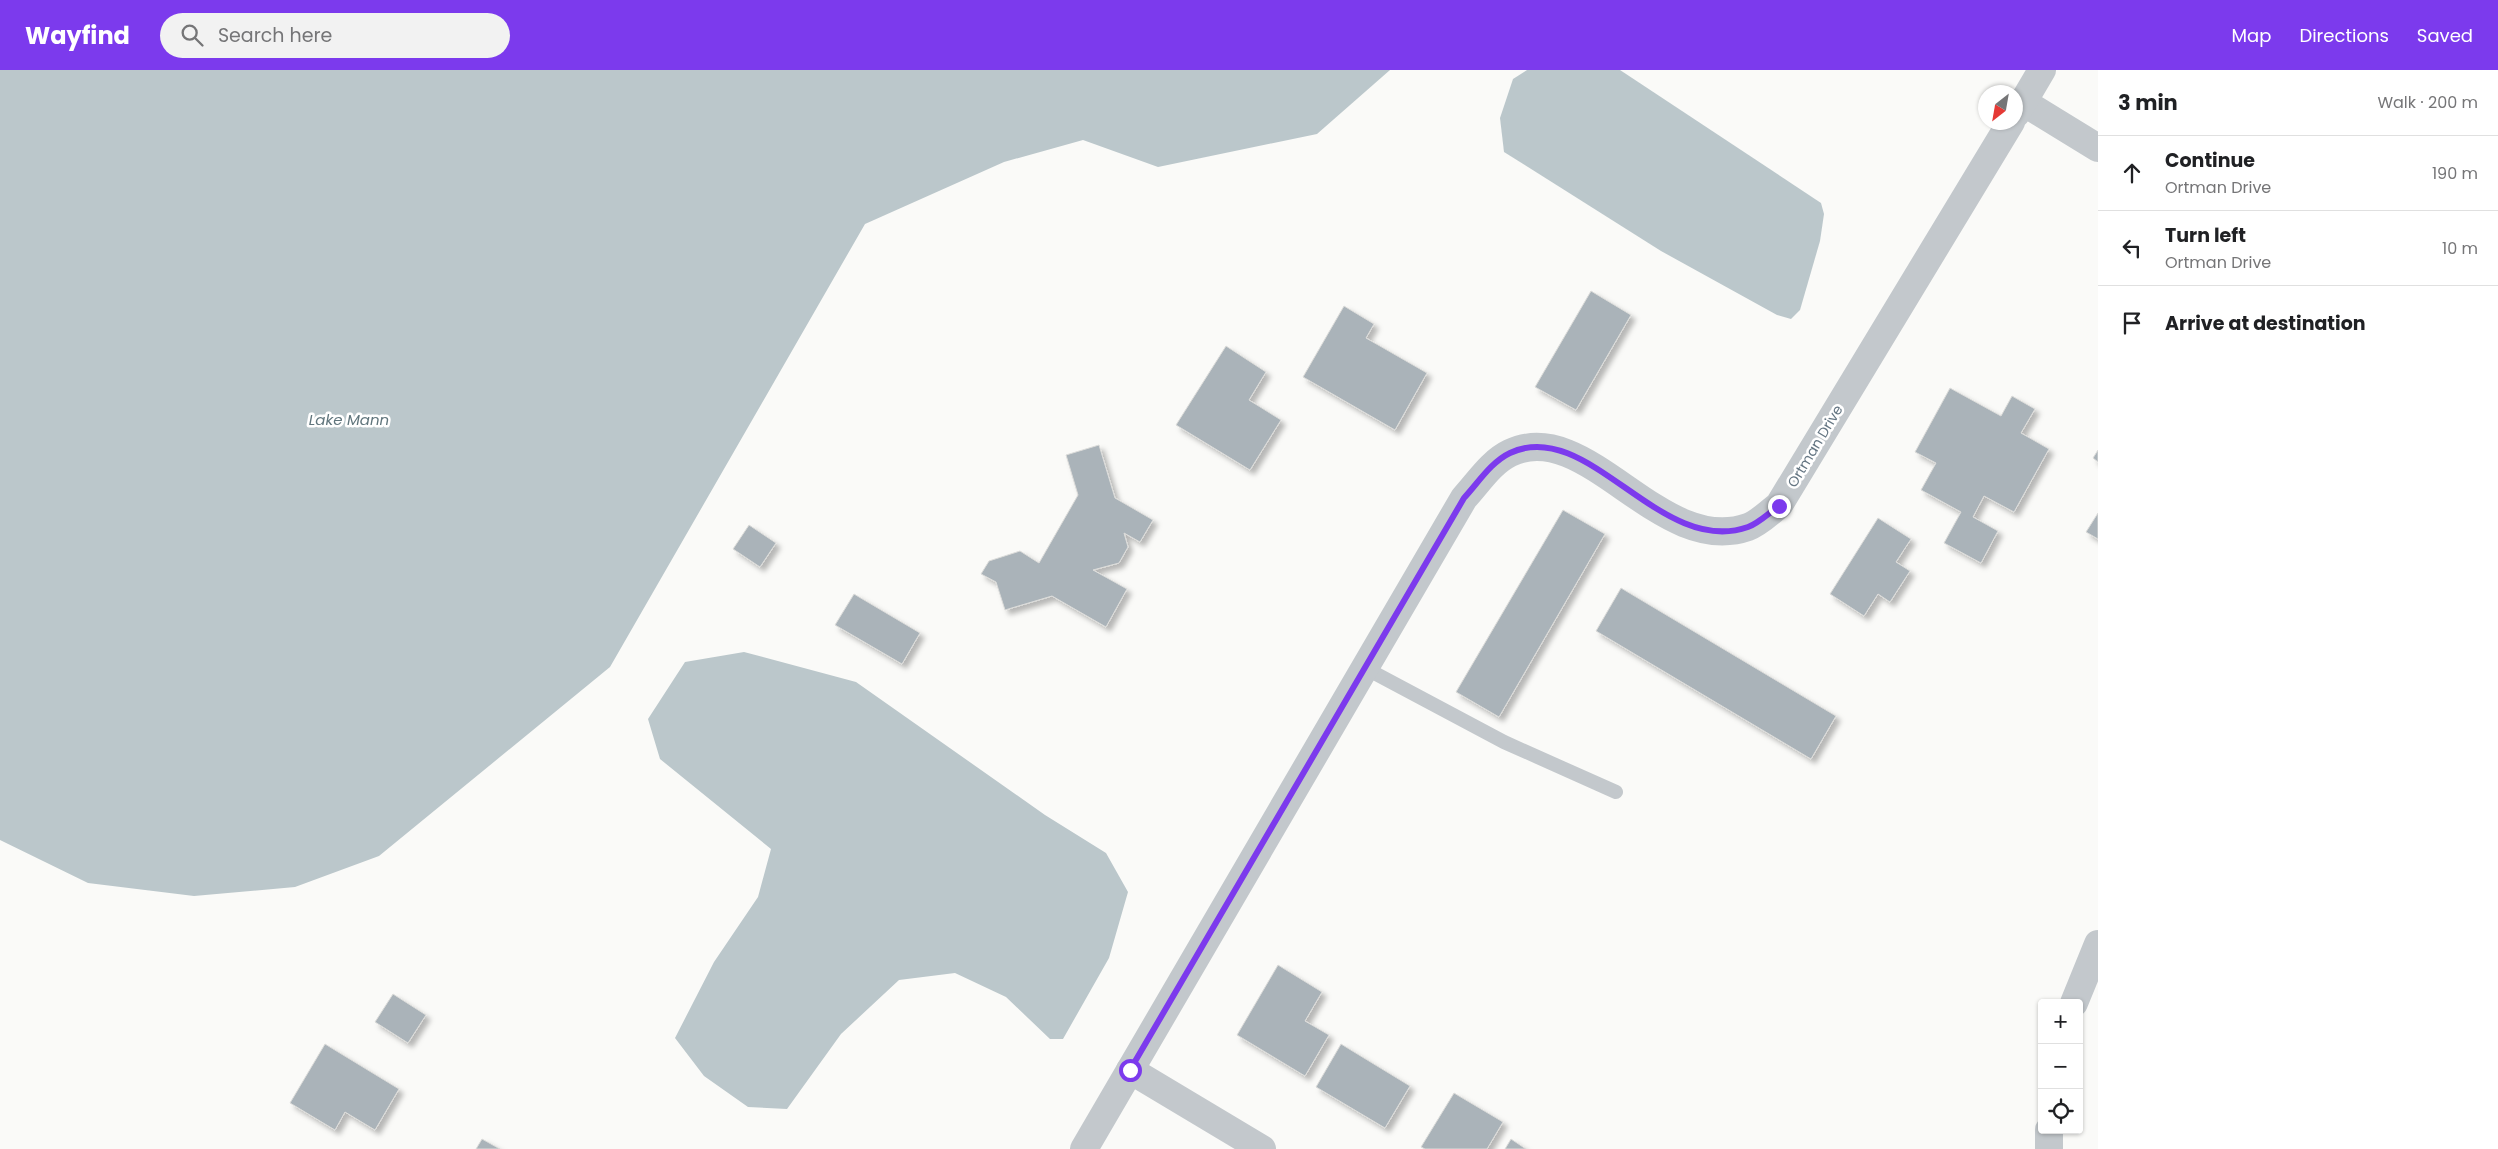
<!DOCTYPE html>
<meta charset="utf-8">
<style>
body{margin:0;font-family:Poppins,sans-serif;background:#f2f2f2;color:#202124}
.controls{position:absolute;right:15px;bottom:15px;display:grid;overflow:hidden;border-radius:5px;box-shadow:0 1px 4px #0004}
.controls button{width:45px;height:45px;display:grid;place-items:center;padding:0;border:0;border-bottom:1px solid #e0e0e0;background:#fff;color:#202124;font:25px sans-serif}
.compass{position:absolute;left:1978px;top:15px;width:45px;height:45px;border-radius:50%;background:#fff;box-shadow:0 1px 4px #0004;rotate:211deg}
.stop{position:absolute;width:15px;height:15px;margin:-11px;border:4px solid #7c3aed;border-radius:50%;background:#fff}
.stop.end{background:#7c3aed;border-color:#fff;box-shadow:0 1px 5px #0008}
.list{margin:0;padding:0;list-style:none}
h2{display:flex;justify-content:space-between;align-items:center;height:65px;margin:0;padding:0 20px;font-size:21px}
h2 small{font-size:16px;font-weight:400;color:#757577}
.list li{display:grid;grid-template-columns:32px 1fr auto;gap:15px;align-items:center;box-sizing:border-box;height:75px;padding:0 20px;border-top:1px solid #e0e0e0}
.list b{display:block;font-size:19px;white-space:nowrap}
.list p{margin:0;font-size:16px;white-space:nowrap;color:#757577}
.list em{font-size:16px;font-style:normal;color:#757577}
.icon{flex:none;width:28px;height:28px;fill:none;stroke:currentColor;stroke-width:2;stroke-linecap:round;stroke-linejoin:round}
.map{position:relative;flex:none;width:2098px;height:1079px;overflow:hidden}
header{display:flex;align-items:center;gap:30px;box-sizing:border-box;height:70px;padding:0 25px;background:#7c3aed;color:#fff}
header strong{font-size:24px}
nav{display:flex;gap:28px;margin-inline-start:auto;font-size:18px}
.search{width:350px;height:45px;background:#f2f2f2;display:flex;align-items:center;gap:12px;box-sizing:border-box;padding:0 18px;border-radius:28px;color:#757577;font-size:19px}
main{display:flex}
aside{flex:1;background:#fff}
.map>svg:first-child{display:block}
.water{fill:#bbc7cb}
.building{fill:#aab3b9;stroke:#dcdcda;filter:url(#shadow)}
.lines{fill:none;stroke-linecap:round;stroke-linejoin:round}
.service{stroke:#c3c8cc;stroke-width:14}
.minor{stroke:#c3c8cc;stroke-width:28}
.route{stroke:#7c3aed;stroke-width:6}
.labels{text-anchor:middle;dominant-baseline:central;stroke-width:5;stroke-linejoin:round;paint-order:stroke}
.street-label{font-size:14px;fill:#657683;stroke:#fff}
.water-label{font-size:15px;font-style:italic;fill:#60757c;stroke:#fff}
</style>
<header>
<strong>Wayfind</strong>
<div class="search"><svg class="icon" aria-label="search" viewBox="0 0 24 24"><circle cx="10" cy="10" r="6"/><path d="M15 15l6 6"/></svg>Search here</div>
<nav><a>Map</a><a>Directions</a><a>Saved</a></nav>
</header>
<main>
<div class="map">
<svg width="2098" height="1079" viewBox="0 0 2098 1079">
<defs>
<filter id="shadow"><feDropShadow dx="4.5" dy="4.5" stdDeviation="2.5" flood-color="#0004"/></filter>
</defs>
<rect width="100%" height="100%" fill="#fafaf8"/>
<g class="water">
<path d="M 0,0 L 1390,0 L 1317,64 L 1158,97 L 1083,70 L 1004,92 L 865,154 L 610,597 L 379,786 L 295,817 L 194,826 L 88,813 L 0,770 Z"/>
<path d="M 1527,0 L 1620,0 L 1821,133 L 1824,144 L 1820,171 L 1800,240 L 1791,249 L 1777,245 L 1661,181 L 1504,82 L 1500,48 L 1513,9 Z"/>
<path d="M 744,582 L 856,612 L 1045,745 L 1106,783 L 1128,822 L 1109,888 L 1063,969 L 1050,969 L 1006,927 L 955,903 L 899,910 L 841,964 L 787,1039 L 748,1037 L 704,1006 L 675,968 L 714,892 L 758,827 L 771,779 L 660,689 L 648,649 L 685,592 Z"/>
</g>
<g class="building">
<path d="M 1591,221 L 1631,245 L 1576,340 L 1535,317 Z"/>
<path d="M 1344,236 L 1374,254 L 1366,268 L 1427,303 L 1395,360 L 1303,307 Z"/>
<path d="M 1226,276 L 1266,302 L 1249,330 L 1281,350 L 1250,400 L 1176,355 Z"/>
<path d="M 1950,318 L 2001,346 L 2012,326 L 2035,339 L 2021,363 L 2049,379 L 2014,442 L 1984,426 L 1973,447 L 1998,461 L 1981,493 L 1944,473 L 1961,442 L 1921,420 L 1936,393 L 1915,382 Z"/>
<path d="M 1099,375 L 1115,428 L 1153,450 L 1140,472 L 1124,463 L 1128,477 L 1119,493 L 1093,500 L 1127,519 L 1106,557 L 1052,526 L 1005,540 L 996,512 L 981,504 L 989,491 L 1020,481 L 1039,493 L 1078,425 L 1066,385 Z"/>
<path d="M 2098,380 L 2098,392 L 2093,388 Z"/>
<path d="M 1563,440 L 1605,464 L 1499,647 L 1456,622 Z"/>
<path d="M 2098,443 L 2098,469 L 2086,462 Z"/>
<path d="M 1878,448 L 1911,469 L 1896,492 L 1910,501 L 1890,532 L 1878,524 L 1864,546 L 1830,524 Z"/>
<path d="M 749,455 L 776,473 L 760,497 L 733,479 Z"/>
<path d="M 1621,518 L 1836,646 L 1811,689 L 1596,561 Z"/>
<path d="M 854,524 L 920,563 L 902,594 L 835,555 Z"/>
<path d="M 1278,895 L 1322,922 L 1305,951 L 1329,965 L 1305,1006 L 1237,965 Z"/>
<path d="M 393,924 L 426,945 L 408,973 L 375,952 Z"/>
<path d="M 325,974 L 399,1019 L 375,1060 L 345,1042 L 335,1060 L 290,1033 Z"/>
<path d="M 1341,974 L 1410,1016 L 1385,1058 L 1316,1017 Z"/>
<path d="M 1454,1023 L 1503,1052 L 1487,1079 L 1425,1079 L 1421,1077 Z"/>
<path d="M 482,1069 L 500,1079 L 476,1079 Z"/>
<path d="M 1511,1069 L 1526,1079 L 1505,1079 Z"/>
</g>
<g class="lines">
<path class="service" d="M 1365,598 L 1504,672 L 1616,722"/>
<g class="minor">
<path d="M 2023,32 L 2098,78"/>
<path d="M 2016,44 L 2042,0"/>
<path d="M 2074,933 L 2098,874"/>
<path d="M 1130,1000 L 1262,1079"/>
<path d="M 1084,1079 L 1464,428 C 1478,413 1491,392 1510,383 C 1587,346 1660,488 1748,457 C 1759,453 1770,442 1779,435 L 2011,52"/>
<path d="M 2049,1079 L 2049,1060"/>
</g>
</g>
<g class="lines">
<path class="route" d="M 1130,1000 L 1464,428 C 1478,413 1491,392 1510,383 C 1588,346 1660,488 1748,457 C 1759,453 1770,442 1779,436"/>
</g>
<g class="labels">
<g class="street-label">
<text transform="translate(1815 376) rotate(-59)">Ortman Drive</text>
</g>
<g class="water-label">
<text x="349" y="349">Lake Mann</text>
</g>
</g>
</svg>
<div class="controls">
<button>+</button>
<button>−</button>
<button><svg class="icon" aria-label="locate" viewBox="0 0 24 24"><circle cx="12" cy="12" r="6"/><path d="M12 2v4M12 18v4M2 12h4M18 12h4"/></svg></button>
</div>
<svg class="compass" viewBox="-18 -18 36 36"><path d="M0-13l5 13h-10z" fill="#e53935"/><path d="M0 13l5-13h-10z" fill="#757577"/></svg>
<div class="stop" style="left:1130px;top:1000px"></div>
<div class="stop end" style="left:1779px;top:436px"></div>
</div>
<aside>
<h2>3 min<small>Walk · 200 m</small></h2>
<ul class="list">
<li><svg class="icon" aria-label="ahead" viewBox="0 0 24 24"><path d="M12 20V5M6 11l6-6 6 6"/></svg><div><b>Continue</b><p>Ortman Drive</p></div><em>190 m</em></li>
<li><svg class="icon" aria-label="left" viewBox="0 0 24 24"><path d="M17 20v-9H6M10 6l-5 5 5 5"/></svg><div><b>Turn left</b><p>Ortman Drive</p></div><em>10 m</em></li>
<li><svg class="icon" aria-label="arrive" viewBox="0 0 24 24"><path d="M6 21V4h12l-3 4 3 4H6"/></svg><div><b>Arrive at destination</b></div></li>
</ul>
</aside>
</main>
